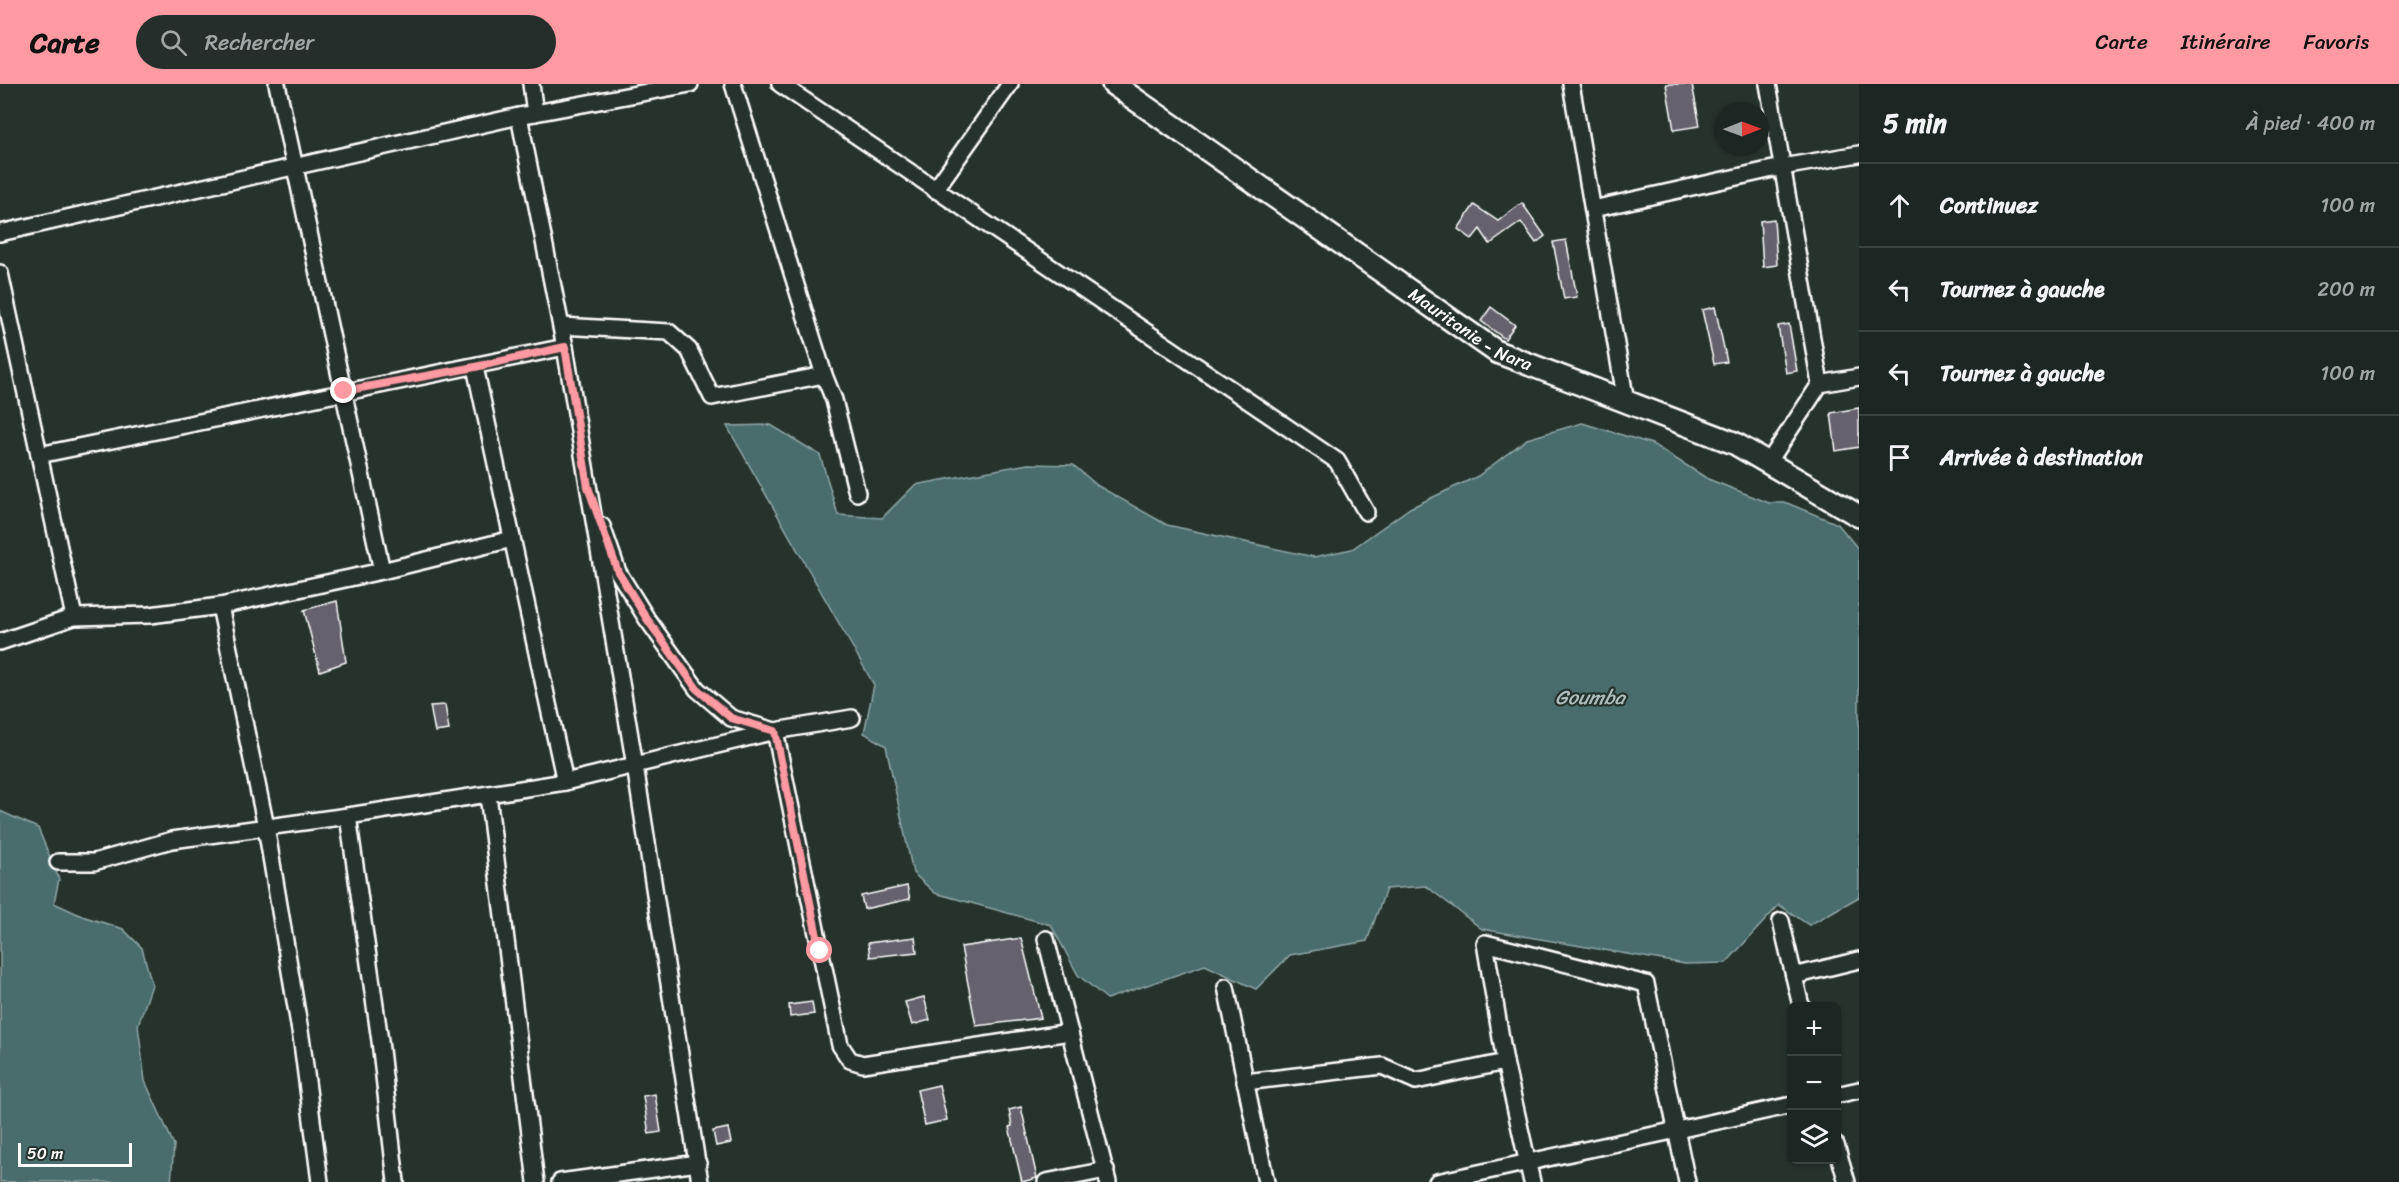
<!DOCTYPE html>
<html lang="fr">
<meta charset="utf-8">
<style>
body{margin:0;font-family:Sriracha,sans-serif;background:#252e2a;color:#f1f3f6}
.controls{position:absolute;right:18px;bottom:18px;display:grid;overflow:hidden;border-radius:9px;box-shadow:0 2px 4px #0004}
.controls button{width:54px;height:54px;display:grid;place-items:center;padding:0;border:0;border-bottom:2px solid #3a4340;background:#1c2622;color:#f1f3f6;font:30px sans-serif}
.compass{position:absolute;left:1715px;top:18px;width:54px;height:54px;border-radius:50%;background:#1c2622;box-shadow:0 2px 4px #0004;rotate:89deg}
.scale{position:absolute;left:18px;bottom:15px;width:114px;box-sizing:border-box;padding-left:6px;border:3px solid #fff;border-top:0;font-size:16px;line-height:21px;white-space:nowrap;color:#fff;-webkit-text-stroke:4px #26332d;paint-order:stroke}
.stop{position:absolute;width:18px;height:18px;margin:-14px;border:4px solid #ff9aa2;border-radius:50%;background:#fff}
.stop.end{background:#ff9aa2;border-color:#fff;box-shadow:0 2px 6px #0008}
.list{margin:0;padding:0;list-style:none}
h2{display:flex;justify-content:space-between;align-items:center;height:78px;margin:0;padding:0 24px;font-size:26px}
h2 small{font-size:20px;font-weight:400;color:#a0a5a5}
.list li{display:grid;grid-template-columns:39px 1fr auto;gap:18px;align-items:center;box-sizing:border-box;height:84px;padding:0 24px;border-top:2px solid #3a4340}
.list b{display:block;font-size:22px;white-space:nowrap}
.list em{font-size:20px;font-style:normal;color:#a0a5a5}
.icon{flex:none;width:33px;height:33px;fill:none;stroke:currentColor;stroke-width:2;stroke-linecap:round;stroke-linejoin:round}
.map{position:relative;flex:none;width:1859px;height:1098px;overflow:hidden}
header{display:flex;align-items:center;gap:36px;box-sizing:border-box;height:84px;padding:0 30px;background:#ff9aa2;color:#111}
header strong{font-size:28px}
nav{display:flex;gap:33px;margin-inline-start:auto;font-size:21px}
.search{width:420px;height:54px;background:#252e2a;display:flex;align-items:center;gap:15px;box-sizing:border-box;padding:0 21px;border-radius:33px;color:#a0a5a5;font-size:22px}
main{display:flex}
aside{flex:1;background:#1c2622}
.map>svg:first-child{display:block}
.water{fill:#486c6d;stroke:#91a7a7;stroke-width:1.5}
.building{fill:#66626d;stroke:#fff;stroke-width:1.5}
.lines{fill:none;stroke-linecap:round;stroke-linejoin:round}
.minor-casing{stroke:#fff;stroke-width:20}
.secondary-casing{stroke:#fff;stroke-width:26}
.minor{stroke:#26332d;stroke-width:15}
.secondary{stroke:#26332d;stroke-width:21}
.route{stroke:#ff9aa2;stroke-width:8}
.labels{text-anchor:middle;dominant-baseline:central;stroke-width:4.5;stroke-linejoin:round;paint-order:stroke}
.street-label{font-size:18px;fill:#fff;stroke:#26332d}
.water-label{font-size:20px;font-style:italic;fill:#adbdbd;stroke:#26332d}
</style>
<header>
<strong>Carte</strong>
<div class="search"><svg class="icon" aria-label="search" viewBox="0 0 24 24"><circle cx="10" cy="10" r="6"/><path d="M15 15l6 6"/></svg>Rechercher</div>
<nav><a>Carte</a><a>Itinéraire</a><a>Favoris</a></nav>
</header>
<main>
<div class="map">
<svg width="1859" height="1098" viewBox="0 0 1859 1098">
<rect width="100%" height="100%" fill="#26332d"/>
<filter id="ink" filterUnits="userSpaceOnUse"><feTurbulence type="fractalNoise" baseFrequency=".0167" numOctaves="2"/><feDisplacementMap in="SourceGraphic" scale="12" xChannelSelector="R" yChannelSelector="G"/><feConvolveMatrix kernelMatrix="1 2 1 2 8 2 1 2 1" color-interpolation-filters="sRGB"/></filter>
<g filter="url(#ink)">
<g class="water">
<path d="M 1582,339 L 1652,360 L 1708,395 L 1769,419 L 1787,419 L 1838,440 L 1859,466 L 1859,813 L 1809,841 L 1779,821 L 1726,879 L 1685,880 L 1482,845 L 1426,802 L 1386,805 L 1367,857 L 1290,871 L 1256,905 L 1205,881 L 1107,915 L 1078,891 L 1051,841 L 935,809 L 913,789 L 886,662 L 864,649 L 874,601 L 727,342 L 771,341 L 820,371 L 838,431 L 882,434 L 915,401 L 1028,380 L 1073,381 L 1098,402 L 1167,441 L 1314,473 L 1352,465 L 1410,424 L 1478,392 L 1527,355 Z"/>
<path d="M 0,727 L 38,744 L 59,795 L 54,819 L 82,832 L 123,845 L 142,864 L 152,901 L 138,941 L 145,997 L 174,1061 L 171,1098 L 0,1098 Z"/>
</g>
<g class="building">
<path d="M 1666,0 L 1692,0 L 1700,42 L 1674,46 Z"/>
<path d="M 1522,119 L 1545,152 L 1536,159 L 1521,138 L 1490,160 L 1480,145 L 1472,155 L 1458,145 L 1474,121 L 1498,137 Z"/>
<path d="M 1774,135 L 1777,181 L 1763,183 L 1760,137 Z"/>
<path d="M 1566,156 L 1577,213 L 1564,215 L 1553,158 Z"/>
<path d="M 1491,223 L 1515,241 L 1505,255 L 1481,237 Z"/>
<path d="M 1715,223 L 1727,278 L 1714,280 L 1702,226 Z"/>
<path d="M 1789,240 L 1797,287 L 1786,289 L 1778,242 Z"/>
<path d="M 1859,324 L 1859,363 L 1836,367 L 1831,329 Z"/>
<path d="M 337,517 L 346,578 L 320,587 L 304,526 Z"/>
<path d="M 445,621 L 449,646 L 435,648 L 430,622 Z"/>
<path d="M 907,802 L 910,815 L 864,825 L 861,812 Z"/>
<path d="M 915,853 L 917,868 L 870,873 L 868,859 Z"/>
<path d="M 1021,854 L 1041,934 L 976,942 L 961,863 Z"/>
<path d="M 924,913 L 930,936 L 912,941 L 905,918 Z"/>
<path d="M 812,918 L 814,930 L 790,933 L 789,921 Z"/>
<path d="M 939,1001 L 947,1036 L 925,1041 L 917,1006 Z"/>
<path d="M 655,1010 L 661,1048 L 649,1050 L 643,1012 Z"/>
<path d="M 1021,1023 L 1037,1094 L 1022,1098 L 1009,1043 L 1012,1042 L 1009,1026 Z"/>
<path d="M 728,1044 L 731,1059 L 716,1062 L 713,1047 Z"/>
</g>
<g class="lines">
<g class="minor-casing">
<g id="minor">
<path d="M 277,0 L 382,487"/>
<path d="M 531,0 L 535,29"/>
<path d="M 733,0 L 824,291 L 834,316 L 857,409"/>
<path d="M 780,0 L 1337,377 L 1366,428"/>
<path d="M 1571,0 L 1626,318"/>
<path d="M 1768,0 L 1820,300"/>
<path d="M 519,32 L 565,263 L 635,682 L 700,1098"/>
<path d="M 935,106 L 1010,0"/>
<path d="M 1593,125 L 1782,83 L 1859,70"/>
<path d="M 0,149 L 519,32 L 690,0"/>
<path d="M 0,189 L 74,533"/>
<path d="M 561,242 L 669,248 L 689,266 L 712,313 L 824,291"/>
<path d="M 475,283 L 565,698"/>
<path d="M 39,371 L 565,263"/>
<path d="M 1768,379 L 1820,300 L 1859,293"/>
<path d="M 602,442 L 618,488 L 647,535 L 697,605 L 731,634 L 775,647 L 840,961 L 850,976 L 863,980 L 1070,948"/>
<path d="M 220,522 L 266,743 L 302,959 L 320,1098"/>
<path d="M 0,558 L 74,533 L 150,531 L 220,522 L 382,487 L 512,455"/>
<path d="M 488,711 L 536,1098"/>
<path d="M 348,732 L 380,957 L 396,1098"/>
<path d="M 58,778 L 94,778 L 172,756 L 348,732 L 565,698 L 775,647 L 852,634"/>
<path d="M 1781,837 L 1801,922"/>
<path d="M 1046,855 L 1108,1098"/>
<path d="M 1794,892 L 1859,876"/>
<path d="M 1226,903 L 1266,1098"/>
<path d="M 1245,998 L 1382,982 L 1416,997 L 1505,978"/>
<path d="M 1836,1011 L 1859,1006"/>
<path d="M 1836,1061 L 1847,1098"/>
<path d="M 560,1098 L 698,1079"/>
<path d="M 1046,1098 L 1106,1086"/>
<path d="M 1437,1098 L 1792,1021"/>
<path d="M 1532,1098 L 1505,978 L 1485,859 L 1646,900 L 1687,1098"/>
</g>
</g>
<g class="secondary-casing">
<g id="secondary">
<path id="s1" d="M 1113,0 L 1497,268 L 1734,359 L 1859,432"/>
</g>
</g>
<use href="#minor" class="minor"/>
<use href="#secondary" class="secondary"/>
</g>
</g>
<g class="lines" filter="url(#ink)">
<path class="route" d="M 344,307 L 475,283 L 565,263 L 588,403 L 618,488 L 647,535 L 697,605 L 731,634 L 775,647 L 820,867"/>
</g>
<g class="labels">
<g class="street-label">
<text stroke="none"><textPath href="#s1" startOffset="434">Mauritanie - Nara</textPath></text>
</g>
<g class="water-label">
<text x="1590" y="613">Goumba</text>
</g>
</g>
</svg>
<div class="controls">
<button>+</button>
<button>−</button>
<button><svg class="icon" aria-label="layers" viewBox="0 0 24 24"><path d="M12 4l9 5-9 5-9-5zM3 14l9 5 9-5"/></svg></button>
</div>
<svg class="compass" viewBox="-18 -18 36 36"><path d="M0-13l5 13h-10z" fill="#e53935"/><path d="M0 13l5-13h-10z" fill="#a0a5a5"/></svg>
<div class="scale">50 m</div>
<div class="stop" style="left:820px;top:867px"></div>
<div class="stop end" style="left:344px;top:307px"></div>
</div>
<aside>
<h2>5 min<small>À pied · 400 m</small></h2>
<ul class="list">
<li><svg class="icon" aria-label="ahead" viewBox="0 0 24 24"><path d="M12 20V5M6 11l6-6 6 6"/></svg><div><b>Continuez</b></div><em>100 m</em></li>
<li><svg class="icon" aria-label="left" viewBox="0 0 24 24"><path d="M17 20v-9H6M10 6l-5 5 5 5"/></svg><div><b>Tournez à gauche</b></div><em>200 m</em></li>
<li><svg class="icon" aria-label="left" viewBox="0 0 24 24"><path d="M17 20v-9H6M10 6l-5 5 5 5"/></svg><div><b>Tournez à gauche</b></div><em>100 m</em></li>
<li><svg class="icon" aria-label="arrive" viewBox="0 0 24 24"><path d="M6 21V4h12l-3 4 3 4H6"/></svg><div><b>Arrivée à destination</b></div></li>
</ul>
</aside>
</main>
